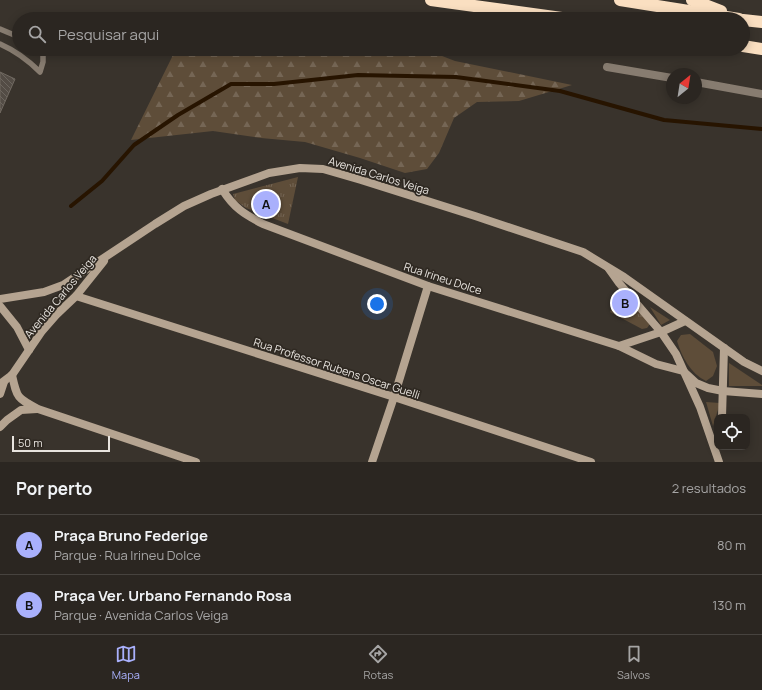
<!DOCTYPE html>
<html lang="pt">
<meta charset="utf-8">
<style>
body{margin:0;font-family:Manrope,sans-serif;background:#332e2a;color:#f1f3f6}
.controls{position:absolute;right:12px;bottom:12px;display:grid;overflow:hidden;border-radius:8px;box-shadow:0 2px 10px #0003}
.controls button{width:36px;height:36px;display:grid;place-items:center;padding:0;border:0;border-bottom:1px solid #47433f;background:#2b2621;color:#f1f3f6;font:20px sans-serif}
.compass{position:absolute;left:666px;top:68px;width:36px;height:36px;border-radius:50%;background:#2b2621;box-shadow:0 2px 10px #0003;rotate:30deg}
.scale{position:absolute;left:12px;bottom:10px;width:98px;box-sizing:border-box;padding-left:4px;border:2px solid #e8e4df;border-top:0;font-size:11px;line-height:14px;white-space:nowrap;color:#e8e4df;-webkit-text-stroke:3px #2f2922;paint-order:stroke}
.you{position:absolute;left:377px;top:304px;width:14px;height:14px;margin:-10px;border:3px solid #fff;border-radius:50%;background:#1a73e8;box-shadow:0 0 0 6px #1a73e833}
.badge{display:grid;place-items:center;width:26px;height:26px;border-radius:50%;background:#a9b0fc;color:#111;font-size:13px;font-weight:700}
.pin{position:absolute;translate:-50% -50%;border:2px solid #fff;box-shadow:0 1px 4px #0006}
.list{margin:0;padding:0;list-style:none}
h2{display:flex;justify-content:space-between;align-items:center;height:52px;margin:0;padding:0 16px;font-size:17px}
h2 small{font-size:13px;font-weight:400;color:#a6a5a5}
.list li{display:grid;grid-template-columns:26px 1fr auto;gap:12px;align-items:center;box-sizing:border-box;height:60px;padding:0 16px;border-top:1px solid #47433f}
.list b{display:block;font-size:15px;white-space:nowrap}
.list p{margin:0;font-size:13px;white-space:nowrap;color:#a6a5a5}
.list em{font-size:13px;font-style:normal;color:#a6a5a5}
.icon{flex:none;width:22px;height:22px;fill:none;stroke:currentColor;stroke-width:2;stroke-linecap:round;stroke-linejoin:round}
.map{position:relative;flex:none;width:762px;height:462px;overflow:hidden}
.search{position:absolute;background:#2b2621;box-shadow:0 2px 10px #0003;left:12px;right:12px;top:12px;height:44px;display:flex;align-items:center;gap:10px;box-sizing:border-box;padding:0 14px;border-radius:22px;color:#a6a5a5;font-size:15px}
.sheet{height:172px;background:#2b2621}
nav{display:flex;justify-content:space-around;align-items:center;box-sizing:border-box;height:56px;border-top:1px solid #47433f;background:#2b2621;font-size:11px;color:#a6a5a5}
nav a{display:grid;justify-items:center;gap:2px}
nav .on{color:#a9b0fc}
.map>svg:first-child{display:block}
.grass{fill:#5e4d39}
.forest{fill:url(#forest-firs)}
.park{fill:url(#park-tufts)}
.lines{fill:none;stroke-linecap:round;stroke-linejoin:round}
.stream{stroke:#271400;stroke-width:4}
.building{fill:url(#building-back-hatch);stroke:#706961}
.lane{stroke:#877c70;stroke-width:5.5}
.street{stroke:#877c70;stroke-width:8}
.secondary{stroke:#b5a491;stroke-width:8}
.highway{stroke:#fadfc1;stroke-width:12}
.labels{text-anchor:middle;dominant-baseline:central;stroke-width:3.5;stroke-linejoin:round;paint-order:stroke}
.street-label{font-size:11px;fill:#e8e4df;stroke:#2f2922}
</style>
<div class="map">
<svg width="762" height="462" viewBox="0 0 762 462">
<defs>
<pattern id="forest-firs" width="22" height="20" patternUnits="userSpaceOnUse"><rect width="22" height="20" fill="#5e4d39"/><path d="M5 1l3.5 6h-7zM16 11l3.5 6h-7z" fill="#756655"/></pattern>
<pattern id="park-tufts" width="24" height="20" patternUnits="userSpaceOnUse"><rect width="24" height="20" fill="#5e4d39"/><path d="M3 7l-1-3M5 7V3M7 7l1-3M15 17l-1-3M17 17v-4M19 17l1-3" fill="none" stroke="#756655"/></pattern>
<pattern id="building-back-hatch" width="6" height="6" patternUnits="userSpaceOnUse"><rect width="6" height="6" fill="#534c45"/><path d="M-1 5l2 2M0 0l6 6M5-1l2 2" fill="none" stroke="#6c665f"/></pattern>
</defs>
<rect width="100%" height="100%" fill="#39332c"/>
<g class="grass">
<path d="M 650,307 L 670,320 L 661,325 Z"/>
<path d="M 690,334 L 713,352 L 717,366 L 713,376 L 706,381 C 690,373 682,357 677,341 L 681,335 Z"/>
<path d="M 729,363 L 762,385 L 762,386 L 729,386 Z"/>
<path d="M 706,402 L 720,403 L 713,426 Z"/>
</g>
<g class="forest">
<path d="M 194,14 L 244,19 L 191,19 Z"/>
<path d="M 176,49 L 424,49 L 455,61 L 572,85 L 519,101 L 477,102 L 454,118 L 439,153 L 427,169 L 405,173 L 360,158 L 305,142 L 261,138 L 213,131 L 131,140 Z"/>
</g>
<g class="park">
<path d="M 298,177 L 288,224 L 246,208 L 235,200 L 233,194 Z"/>
<path d="M 623,288 L 650,324 L 647,328 L 642,329 L 610,312 L 621,294 Z"/>
</g>
<g class="lines">
<path class="stream" d="M 71,206 L 102,181 L 134,145 L 178,115 L 231,84 L 274,84 L 358,75 L 456,77 L 560,91 L 664,120 L 762,129"/>
</g>
<path class="building" d="M 0,72 L 15,79 L 0,113 Z"/>
<g class="lines">
<g class="lane">
<path d="M 0,29 L 19,37"/>
<path d="M 0,44 C 16,51 28,60 40,72 L 43,62 L 43,51 L 40,49"/>
</g>
<g class="street">
<path d="M 607,67 L 672,78"/>
<path d="M 696,82 L 762,94"/>
</g>
<g class="secondary">
<path d="M 222,189 C 234,208 244,214 263,224 L 428,286 L 619,346 L 656,364 L 683,371 L 696,383 L 708,388 L 723,391 L 762,394"/>
<path d="M 609,269 L 619,283 L 661,332 L 676,354 L 700,407 L 719,462"/>
<path d="M 76,296 L 394,397 L 591,462"/>
<path d="M 0,299 L 44,292 L 63,285 L 155,224 L 184,206 L 211,194 L 269,173 L 300,168 L 323,169 L 361,180 L 475,216 L 583,252 L 624,277 L 744,362 L 762,371"/>
<path d="M 0,306 L 17,327 L 29,350"/>
<path d="M 619,346 L 661,332 L 685,321"/>
<path d="M 12,375 C 17,398 17,398 38,409 L 196,462"/>
<path d="M 0,384 L 12,375 L 42,331 L 56,315 L 76,296 L 104,261"/>
<path d="M 0,394 L 4,382"/>
<path d="M 722,417 L 724,348"/>
<path d="M 0,427 L 7,420 L 21,410 L 37,409"/>
<path d="M 372,462 L 394,397 L 428,286"/>
</g>
<g class="highway">
<path d="M 431,0 L 569,19"/>
<path d="M 620,0 L 739,19"/>
<path d="M 692,0 L 721,11"/>
<path d="M 743,20 L 762,22"/>
<path d="M 743,46 L 762,49"/>
</g>
</g>
<g class="labels">
<g class="street-label">
<text transform="translate(379 175) rotate(17)">Avenida Carlos Veiga</text>
<text transform="translate(443 278) rotate(18)">Rua Irineu Dolce</text>
<text transform="translate(60 296) rotate(-50)">Avenida Carlos Veiga</text>
<text transform="translate(337 368) rotate(18)">Rua Professor Rubens Oscar Guelli</text>
</g>
</g>
</svg>
<div class="controls">
<button><svg class="icon" aria-label="locate" viewBox="0 0 24 24"><circle cx="12" cy="12" r="6"/><path d="M12 2v4M12 18v4M2 12h4M18 12h4"/></svg></button>
</div>
<svg class="compass" viewBox="-18 -18 36 36"><path d="M0-13l5 13h-10z" fill="#e53935"/><path d="M0 13l5-13h-10z" fill="#a6a5a5"/></svg>
<div class="scale">50 m</div>
<div class="you"></div>
<div class="pin badge" style="left:266px;top:204px">A</div>
<div class="pin badge" style="left:625px;top:303px">B</div>
<div class="search"><svg class="icon" aria-label="search" viewBox="0 0 24 24"><circle cx="10" cy="10" r="6"/><path d="M15 15l6 6"/></svg>Pesquisar aqui</div>
</div>
<section class="sheet">
<h2>Por perto<small>2 resultados</small></h2>
<ul class="list">
<li><span class="badge">A</span><div><b>Praça Bruno Federige</b><p>Parque · Rua Irineu Dolce</p></div><em>80 m</em></li>
<li><span class="badge">B</span><div><b>Praça Ver. Urbano Fernando Rosa</b><p>Parque · Avenida Carlos Veiga</p></div><em>130 m</em></li>
</ul>
</section>
<nav>
<a class="on"><svg class="icon" aria-label="map" viewBox="0 0 24 24"><path d="M3 6l6-2 6 2 6-2v14l-6 2-6-2-6 2zM9 4v14M15 6v14"/></svg>Mapa</a>
<a><svg class="icon" aria-label="directions" viewBox="0 0 24 24"><path d="M12 3l9 9-9 9-9-9zM9 14v-3h6M13 9l2 2-2 2"/></svg>Rotas</a>
<a><svg class="icon" aria-label="saved" viewBox="0 0 24 24"><path d="M7 4h10v16l-5-4-5 4z"/></svg>Salvos</a>
</nav>
